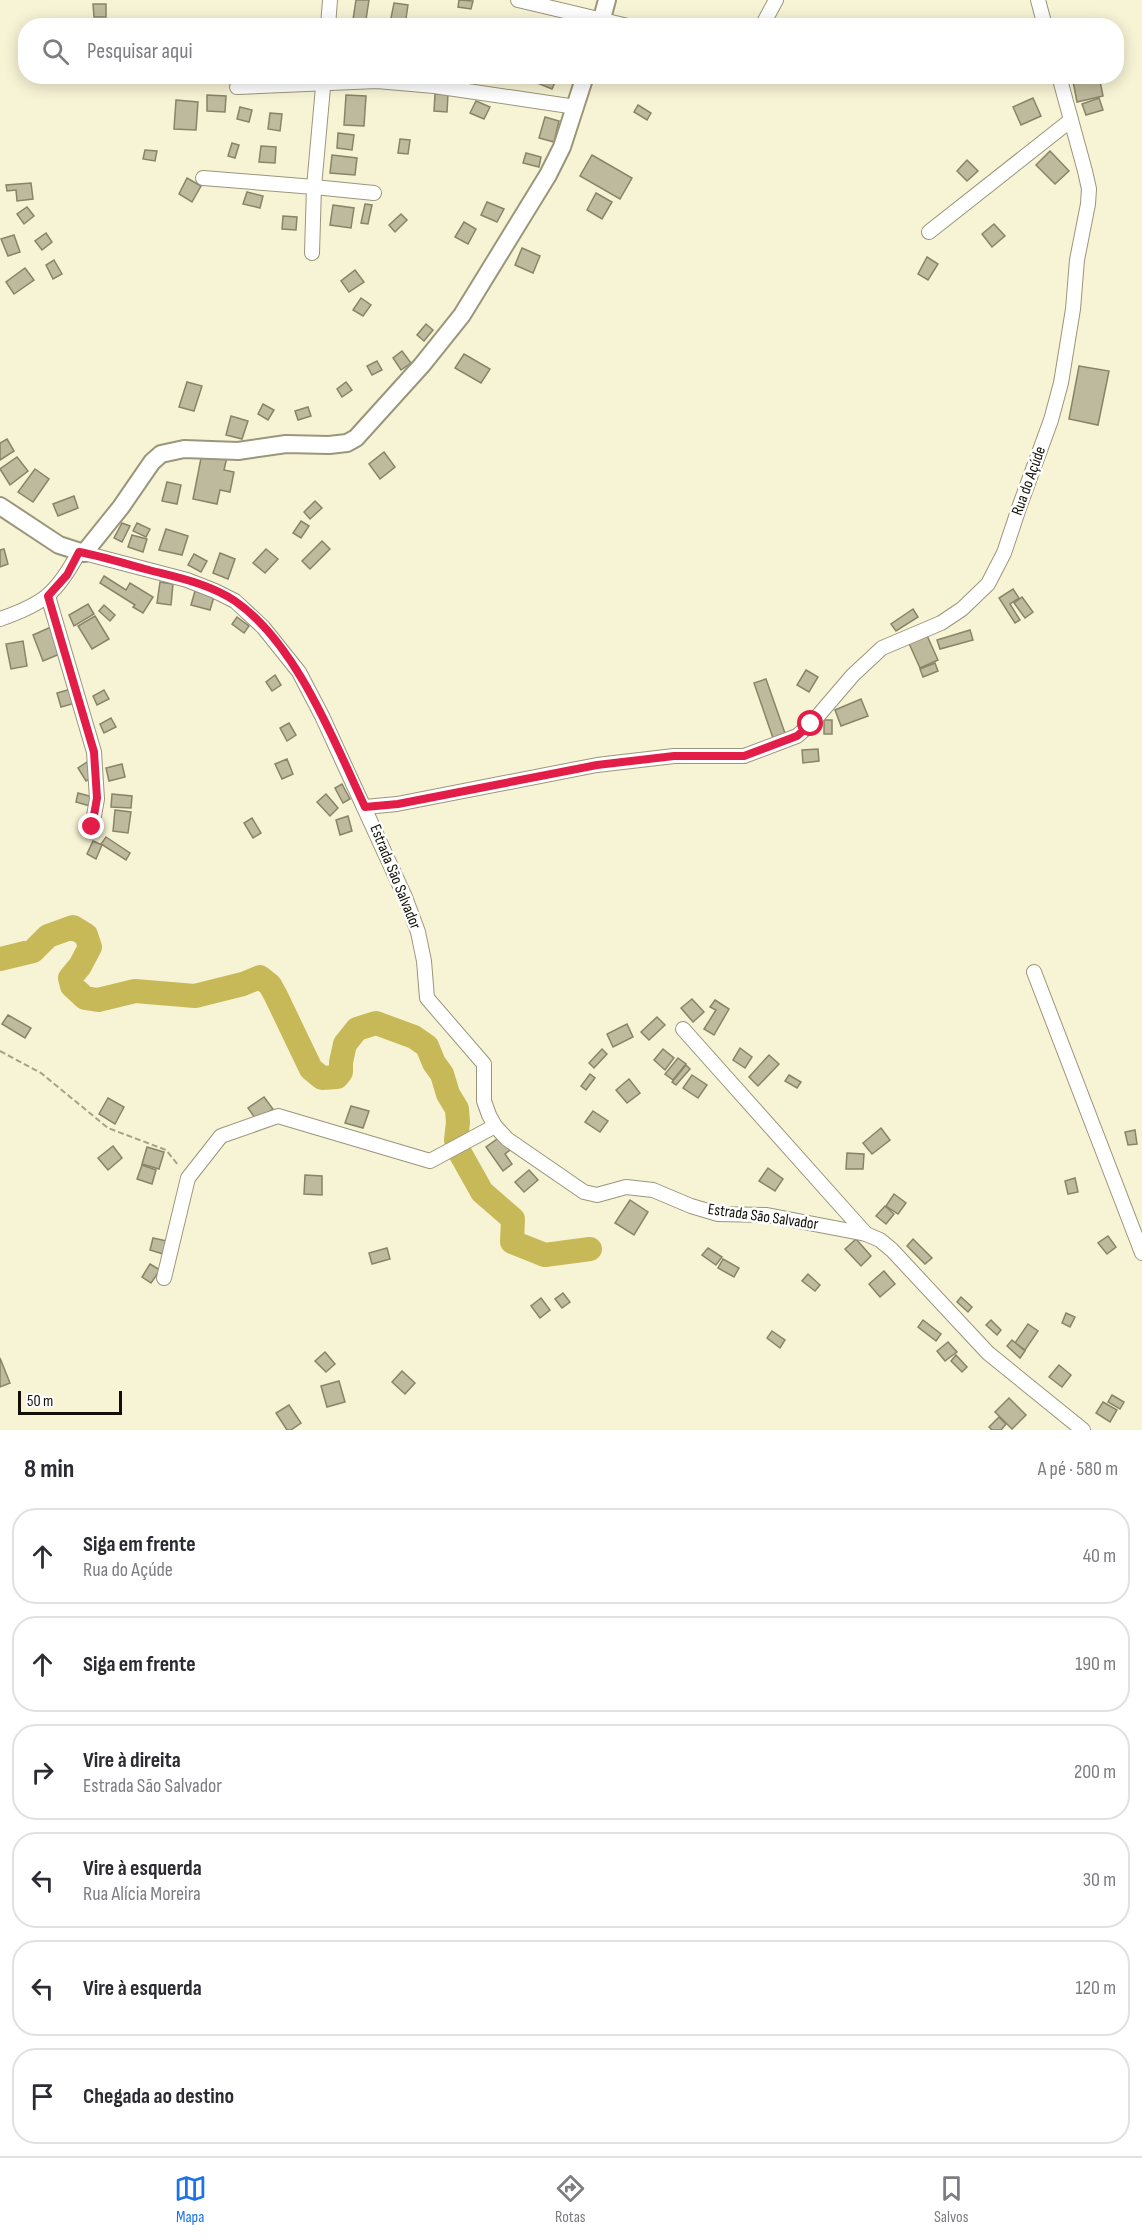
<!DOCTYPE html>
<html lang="pt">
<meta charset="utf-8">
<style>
body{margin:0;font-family:"Sofia Sans Condensed",sans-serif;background:#f7f7f7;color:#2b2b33}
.scale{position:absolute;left:18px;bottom:15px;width:104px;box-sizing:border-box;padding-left:6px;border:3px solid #110f06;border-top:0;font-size:16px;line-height:21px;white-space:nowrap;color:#110f06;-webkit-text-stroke:4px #fff;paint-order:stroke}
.stop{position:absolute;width:18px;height:18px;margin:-14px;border:4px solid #e11d48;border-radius:50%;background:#fff}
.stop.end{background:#e11d48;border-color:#fff;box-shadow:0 2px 6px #0008}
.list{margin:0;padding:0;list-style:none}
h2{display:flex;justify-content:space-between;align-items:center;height:78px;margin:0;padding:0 24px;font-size:26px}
h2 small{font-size:20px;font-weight:400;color:#7c7c81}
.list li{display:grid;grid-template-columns:39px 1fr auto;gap:18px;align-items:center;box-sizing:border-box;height:96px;margin:0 12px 12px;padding:0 12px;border:2px solid #e1e1e2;border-radius:24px}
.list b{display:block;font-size:22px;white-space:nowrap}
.list p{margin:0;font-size:20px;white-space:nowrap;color:#7c7c81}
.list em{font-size:20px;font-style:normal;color:#7c7c81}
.icon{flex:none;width:33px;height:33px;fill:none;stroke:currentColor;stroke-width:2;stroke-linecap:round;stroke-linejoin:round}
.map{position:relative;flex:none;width:1142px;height:1430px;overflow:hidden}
.search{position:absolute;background:#fff;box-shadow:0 3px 15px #0003;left:18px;right:18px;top:18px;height:66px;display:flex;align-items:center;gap:15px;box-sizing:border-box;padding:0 21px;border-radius:24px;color:#7c7c81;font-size:22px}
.sheet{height:726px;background:#fff}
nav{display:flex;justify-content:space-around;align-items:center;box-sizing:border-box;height:84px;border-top:2px solid #e1e1e2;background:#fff;font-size:16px;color:#7c7c81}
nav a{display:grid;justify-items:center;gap:3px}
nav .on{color:#1a73e8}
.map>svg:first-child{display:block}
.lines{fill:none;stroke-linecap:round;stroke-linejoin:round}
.river{stroke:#c7b958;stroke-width:24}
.building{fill:#beba9d;stroke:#888468;stroke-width:1.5}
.minor-casing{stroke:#9a967a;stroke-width:16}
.tertiary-casing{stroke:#9a967a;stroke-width:20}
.path{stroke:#a5a28c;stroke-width:2;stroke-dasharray:6 3;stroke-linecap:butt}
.minor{stroke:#fff;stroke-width:14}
.tertiary{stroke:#fff;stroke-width:16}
.route{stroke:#e11d48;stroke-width:8}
.labels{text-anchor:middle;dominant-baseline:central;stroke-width:5;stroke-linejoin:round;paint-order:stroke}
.street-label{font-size:16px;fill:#110f06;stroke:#fff}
</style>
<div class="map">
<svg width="1142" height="1430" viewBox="0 0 1142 1430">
<rect width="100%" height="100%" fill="#f7f3d5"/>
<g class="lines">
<path class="river" d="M 0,959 L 33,951 L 48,936 L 73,927 L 86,935 L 90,947 L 80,966 L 70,978 L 72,986 L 85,998 L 98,1000 L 135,991 L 195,996 L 243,984 L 260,977 L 270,985 L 276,996 L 311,1069 L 322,1078 L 337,1077 L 341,1072 L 341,1062 L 345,1044 L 357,1029 L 376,1023 L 414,1037 L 427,1046 L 434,1063 L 442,1074 L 448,1094 L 457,1109 L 458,1122 L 456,1140 L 459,1151 L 482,1192 L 513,1219 L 512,1242 L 545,1255 L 590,1249"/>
</g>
<g class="building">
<path d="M 356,0 L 369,0 L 365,26 L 352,26 Z"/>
<path d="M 459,0 L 473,1 L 471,9 L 458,7 Z"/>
<path d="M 394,3 L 408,5 L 405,25 L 390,23 Z"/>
<path d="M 93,4 L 106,4 L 106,17 L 94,17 Z"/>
<path d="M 537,76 L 558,76 L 552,89 L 535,82 Z"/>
<path d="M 1072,76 L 1099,76 L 1103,96 L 1077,102 Z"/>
<path d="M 435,94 L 448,94 L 447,112 L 434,111 Z"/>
<path d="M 207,95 L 226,96 L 225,112 L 207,111 Z"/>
<path d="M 346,95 L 366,96 L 364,126 L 344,125 Z"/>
<path d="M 1033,98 L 1041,116 L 1021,125 L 1013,107 Z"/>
<path d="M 1099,98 L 1103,110 L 1086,115 L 1082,104 Z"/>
<path d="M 176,100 L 198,102 L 196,130 L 174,129 Z"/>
<path d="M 476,101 L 490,107 L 484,119 L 470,113 Z"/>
<path d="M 638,105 L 651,113 L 647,120 L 634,112 Z"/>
<path d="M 240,107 L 252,110 L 249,122 L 237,119 Z"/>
<path d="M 270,113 L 282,114 L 280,131 L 268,129 Z"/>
<path d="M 545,117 L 559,121 L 554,142 L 539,138 Z"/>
<path d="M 338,133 L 354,135 L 352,150 L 337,148 Z"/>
<path d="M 400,139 L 410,140 L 408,154 L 398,153 Z"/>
<path d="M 232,143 L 239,145 L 235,158 L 228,156 Z"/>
<path d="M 261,146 L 276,147 L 275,163 L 259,162 Z"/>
<path d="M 145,150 L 157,151 L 155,161 L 143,159 Z"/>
<path d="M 1050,151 L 1069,171 L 1055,184 L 1036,165 Z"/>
<path d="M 526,153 L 541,157 L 539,167 L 523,163 Z"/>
<path d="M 332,155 L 357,158 L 355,175 L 330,173 Z"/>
<path d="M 592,155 L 632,178 L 620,199 L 580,176 Z"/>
<path d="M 967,160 L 978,171 L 967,181 L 957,171 Z"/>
<path d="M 187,178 L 201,186 L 192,202 L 179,194 Z"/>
<path d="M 31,183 L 33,199 L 17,201 L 16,190 L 7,191 L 6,185 Z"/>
<path d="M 247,192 L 263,196 L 260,208 L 243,204 Z"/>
<path d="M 596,193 L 612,202 L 602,219 L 587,210 Z"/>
<path d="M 487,202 L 504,209 L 497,222 L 481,215 Z"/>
<path d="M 365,204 L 372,205 L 368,224 L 361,223 Z"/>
<path d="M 333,205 L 354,208 L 351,228 L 330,225 Z"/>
<path d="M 27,207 L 34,216 L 24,224 L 17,214 Z"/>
<path d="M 401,214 L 407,220 L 395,232 L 389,225 Z"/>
<path d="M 283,216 L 297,217 L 296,230 L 282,229 Z"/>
<path d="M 464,222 L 476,229 L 468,244 L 455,237 Z"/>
<path d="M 994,224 L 1005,236 L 992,247 L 982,234 Z"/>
<path d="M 46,233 L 52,242 L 42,250 L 35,241 Z"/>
<path d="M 14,235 L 20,252 L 8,256 L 1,239 Z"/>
<path d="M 522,248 L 540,256 L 533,273 L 515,265 Z"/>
<path d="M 927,257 L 938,264 L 928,280 L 918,274 Z"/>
<path d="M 54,260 L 62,274 L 53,279 L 46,265 Z"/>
<path d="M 25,268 L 34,280 L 14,294 L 6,282 Z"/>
<path d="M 355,270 L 364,282 L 349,292 L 341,281 Z"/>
<path d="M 361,298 L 371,305 L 363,316 L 353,310 Z"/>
<path d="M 426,324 L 433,330 L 424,341 L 417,335 Z"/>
<path d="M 402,351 L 411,363 L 401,370 L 393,358 Z"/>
<path d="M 464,354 L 490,369 L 481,383 L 455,368 Z"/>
<path d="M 377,361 L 382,370 L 372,375 L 367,366 Z"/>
<path d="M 1079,366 L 1109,371 L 1098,425 L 1069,419 Z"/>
<path d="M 187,382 L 202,386 L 194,411 L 179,407 Z"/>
<path d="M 346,382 L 352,390 L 342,397 L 337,389 Z"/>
<path d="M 263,404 L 274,410 L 268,420 L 258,414 Z"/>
<path d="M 308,407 L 311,416 L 298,420 L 295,411 Z"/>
<path d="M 231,416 L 248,421 L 242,439 L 226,435 Z"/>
<path d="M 7,439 L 14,451 L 0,460 L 0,443 Z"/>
<path d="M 384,452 L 395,467 L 380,479 L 369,464 Z"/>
<path d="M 202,453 L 227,457 L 224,470 L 234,472 L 230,492 L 220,490 L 217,504 L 193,499 Z"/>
<path d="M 17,457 L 28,471 L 10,485 L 0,469 Z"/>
<path d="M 35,469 L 49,479 L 33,502 L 18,492 Z"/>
<path d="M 167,482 L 181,485 L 177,504 L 162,501 Z"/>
<path d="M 74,496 L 78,508 L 58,516 L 53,504 Z"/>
<path d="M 315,501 L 322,508 L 310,519 L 304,512 Z"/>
<path d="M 301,521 L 309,526 L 301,538 L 293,533 Z"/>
<path d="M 122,523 L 130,526 L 122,542 L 114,538 Z"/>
<path d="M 137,523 L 150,529 L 146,537 L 133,531 Z"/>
<path d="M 166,529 L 188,536 L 182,555 L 159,550 Z"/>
<path d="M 132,535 L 147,539 L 143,552 L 128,547 Z"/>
<path d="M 322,541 L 330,549 L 310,569 L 302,561 Z"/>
<path d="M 4,549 L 8,564 L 0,567 L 0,550 Z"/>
<path d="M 266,549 L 278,559 L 265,573 L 253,563 Z"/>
<path d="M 220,553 L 235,559 L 228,579 L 213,573 Z"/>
<path d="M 194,554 L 207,561 L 201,572 L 188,565 Z"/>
<path d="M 104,576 L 126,590 L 130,583 L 153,597 L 143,613 L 133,607 L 135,605 L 100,583 Z"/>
<path d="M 160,582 L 173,584 L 171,605 L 157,603 Z"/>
<path d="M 1013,589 L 1019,598 L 1010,604 L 1020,620 L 1015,623 L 999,598 Z"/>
<path d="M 195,591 L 214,597 L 210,610 L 191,605 Z"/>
<path d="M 1022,597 L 1033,612 L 1025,618 L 1014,603 Z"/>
<path d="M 88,604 L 94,614 L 74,626 L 69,615 Z"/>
<path d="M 104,605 L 115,615 L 110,621 L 99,611 Z"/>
<path d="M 913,609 L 918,617 L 896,631 L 891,624 Z"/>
<path d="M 95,616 L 109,639 L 92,649 L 78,626 Z"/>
<path d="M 237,617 L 249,626 L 244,633 L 232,624 Z"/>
<path d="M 51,627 L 62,653 L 43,661 L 33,635 Z"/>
<path d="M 970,630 L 973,640 L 940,649 L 937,640 Z"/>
<path d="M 925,631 L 938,660 L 920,668 L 907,639 Z"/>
<path d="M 23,641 L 27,666 L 11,669 L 6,644 Z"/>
<path d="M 935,663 L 938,671 L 923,677 L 920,669 Z"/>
<path d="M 806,670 L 818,677 L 809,692 L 797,685 Z"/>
<path d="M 275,675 L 281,685 L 272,691 L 266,682 Z"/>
<path d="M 766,679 L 786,736 L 774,741 L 754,683 Z"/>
<path d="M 71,689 L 75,703 L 61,707 L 57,693 Z"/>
<path d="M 104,690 L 109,699 L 97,705 L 93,696 Z"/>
<path d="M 861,699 L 868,716 L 841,726 L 835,710 Z"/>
<path d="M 111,718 L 116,727 L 104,733 L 100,724 Z"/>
<rect x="824" y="720" width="8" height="14"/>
<path d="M 289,723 L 296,735 L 287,741 L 280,728 Z"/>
<path d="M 818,749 L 819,761 L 803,763 L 802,750 Z"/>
<path d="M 287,759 L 293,774 L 282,779 L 275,764 Z"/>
<path d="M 87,762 L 95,776 L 86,781 L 78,768 Z"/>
<path d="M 122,764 L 125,777 L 109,781 L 106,768 Z"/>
<path d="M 342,784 L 350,799 L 343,803 L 335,788 Z"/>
<path d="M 78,793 L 93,797 L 90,806 L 76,802 Z"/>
<path d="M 112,794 L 132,796 L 131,808 L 111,807 Z"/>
<path d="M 326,794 L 338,808 L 330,816 L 317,802 Z"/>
<path d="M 115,810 L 131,812 L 128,833 L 113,831 Z"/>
<path d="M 348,816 L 352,831 L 340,835 L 336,820 Z"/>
<path d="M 252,818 L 261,833 L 253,838 L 244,823 Z"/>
<path d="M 106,837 L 130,853 L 126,860 L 101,844 Z"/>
<path d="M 93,841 L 102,845 L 96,859 L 87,854 Z"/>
<path d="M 692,999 L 704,1012 L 693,1022 L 681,1008 Z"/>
<path d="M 715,1000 L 729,1009 L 714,1035 L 704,1029 L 716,1010 L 710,1007 Z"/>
<path d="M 8,1015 L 31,1028 L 25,1038 L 2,1024 Z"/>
<path d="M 657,1017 L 665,1025 L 649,1040 L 641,1032 Z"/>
<path d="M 627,1024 L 633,1037 L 613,1047 L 607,1034 Z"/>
<path d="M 740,1048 L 752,1057 L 745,1068 L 733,1060 Z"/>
<path d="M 602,1049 L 607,1054 L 594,1068 L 589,1063 Z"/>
<path d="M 663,1049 L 674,1058 L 665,1070 L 654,1060 Z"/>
<path d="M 769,1055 L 779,1064 L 758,1086 L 749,1077 Z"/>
<path d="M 678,1058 L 686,1064 L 673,1080 L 665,1074 Z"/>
<path d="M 686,1065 L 690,1069 L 676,1085 L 672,1082 Z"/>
<path d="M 590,1074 L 595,1078 L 586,1090 L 581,1086 Z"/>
<path d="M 692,1075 L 707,1085 L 698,1098 L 683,1088 Z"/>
<path d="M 789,1075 L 801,1082 L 797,1088 L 785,1081 Z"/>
<path d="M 629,1079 L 640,1093 L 627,1103 L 616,1090 Z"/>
<path d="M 264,1097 L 273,1109 L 257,1121 L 248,1108 Z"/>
<path d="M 108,1098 L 124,1107 L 115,1124 L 99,1114 Z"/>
<path d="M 351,1106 L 369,1111 L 363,1128 L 345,1123 Z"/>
<path d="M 593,1111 L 608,1121 L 600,1132 L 585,1122 Z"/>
<path d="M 881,1128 L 890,1140 L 872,1154 L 863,1143 Z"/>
<path d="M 1135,1130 L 1137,1144 L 1128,1145 L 1125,1132 Z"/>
<path d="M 500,1137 L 510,1150 L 505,1154 L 512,1164 L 503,1171 L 486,1147 Z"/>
<path d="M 113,1146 L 122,1158 L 108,1170 L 98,1158 Z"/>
<path d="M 147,1147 L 164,1152 L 159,1169 L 142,1164 Z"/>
<path d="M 847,1153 L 864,1154 L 863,1169 L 846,1169 Z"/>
<path d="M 142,1165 L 156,1170 L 152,1184 L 137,1179 Z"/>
<path d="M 768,1168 L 783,1179 L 775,1191 L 759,1181 Z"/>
<path d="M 529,1170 L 538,1180 L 524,1192 L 515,1182 Z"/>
<path d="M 305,1175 L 322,1176 L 322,1195 L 304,1194 Z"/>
<path d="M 1075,1178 L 1078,1192 L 1068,1194 L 1065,1181 Z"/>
<path d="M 894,1194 L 906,1203 L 898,1214 L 886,1206 Z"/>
<path d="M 630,1200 L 648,1212 L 634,1235 L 615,1223 Z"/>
<path d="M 885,1206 L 894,1214 L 886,1224 L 876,1216 Z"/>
<path d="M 1108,1236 L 1116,1247 L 1107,1254 L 1098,1243 Z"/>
<path d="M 153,1238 L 167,1241 L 163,1254 L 150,1250 Z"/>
<path d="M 856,1239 L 871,1256 L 861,1266 L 845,1249 Z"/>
<path d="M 913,1239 L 932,1258 L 925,1264 L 907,1246 Z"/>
<path d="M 387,1248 L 390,1259 L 372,1264 L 369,1253 Z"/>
<path d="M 708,1248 L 722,1257 L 716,1265 L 702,1255 Z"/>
<path d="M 723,1259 L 739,1268 L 734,1277 L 718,1268 Z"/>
<path d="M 150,1264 L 160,1270 L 151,1283 L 142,1277 Z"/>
<path d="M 884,1271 L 895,1284 L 880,1297 L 869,1284 Z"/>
<path d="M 808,1274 L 820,1285 L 815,1291 L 802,1281 Z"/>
<path d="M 563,1293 L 570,1302 L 562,1308 L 555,1299 Z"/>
<path d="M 961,1297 L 972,1307 L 968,1312 L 957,1302 Z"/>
<path d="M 541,1298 L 550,1310 L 540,1318 L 531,1306 Z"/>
<path d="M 1066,1313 L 1075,1317 L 1070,1327 L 1062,1323 Z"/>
<path d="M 923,1320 L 941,1334 L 936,1341 L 918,1327 Z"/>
<path d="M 991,1320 L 1001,1330 L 997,1335 L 986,1325 Z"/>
<path d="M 1028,1324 L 1038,1331 L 1025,1350 L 1015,1343 Z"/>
<path d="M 772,1331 L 785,1340 L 780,1348 L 767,1338 Z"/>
<path d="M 1012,1340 L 1025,1351 L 1020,1358 L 1007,1346 Z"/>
<path d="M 948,1342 L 957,1352 L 945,1361 L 937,1351 Z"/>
<path d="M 325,1352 L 335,1364 L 326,1372 L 315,1361 Z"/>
<path d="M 956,1355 L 967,1367 L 962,1372 L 951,1361 Z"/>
<path d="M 0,1358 L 10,1383 L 0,1387 Z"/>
<path d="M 1059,1365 L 1071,1375 L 1062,1387 L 1049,1377 Z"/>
<path d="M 402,1371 L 415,1383 L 405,1394 L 392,1382 Z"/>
<path d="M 339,1381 L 345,1402 L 327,1407 L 321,1386 Z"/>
<path d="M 1112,1395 L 1124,1402 L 1120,1409 L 1108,1402 Z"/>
<path d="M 1009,1398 L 1026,1415 L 1012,1429 L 995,1412 Z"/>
<path d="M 1103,1402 L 1117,1410 L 1110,1422 L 1096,1413 Z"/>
<path d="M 289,1405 L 301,1423 L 291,1430 L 287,1430 L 276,1413 Z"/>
<path d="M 999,1417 L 1006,1424 L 1001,1430 L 992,1430 L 989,1427 Z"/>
</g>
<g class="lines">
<g class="minor-casing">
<g id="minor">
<path d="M 518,0 L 628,26"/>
<path d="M 1038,0 L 1045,26"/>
<path d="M 328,26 L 330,0"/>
<path d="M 762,26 L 776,0"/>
<path d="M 237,87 L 377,81 L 434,86 L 576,107"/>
<path d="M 203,178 L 314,187 L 374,193"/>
<path d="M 929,232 L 1071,120"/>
<path d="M 312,253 L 314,187 L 324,76"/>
<path d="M 84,553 L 187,580 L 215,591 L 235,601 L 263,627 L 299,672 L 322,716 L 405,897 L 418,932 L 424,961 L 427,998 L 484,1064 L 484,1101 L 489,1115 L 495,1126 L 507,1139 L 584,1192 L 597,1195 L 626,1187 L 653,1190 L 691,1206 L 718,1214 L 767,1215 L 866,1234 L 880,1240 L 892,1250 L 988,1353 L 1083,1430"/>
<path d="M 48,596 L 94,752 L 97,799 L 92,827"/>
<path d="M 0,619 C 44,604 57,593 79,552"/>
<path d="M 365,807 L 397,804 L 597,765 L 674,756 L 744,756 L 797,736 L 811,724 L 853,675 L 882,648 L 941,623 L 962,609 L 988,584 L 1004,553 L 1020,505 L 1051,420 L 1061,383 L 1073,309 L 1077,260 L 1088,204 L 1089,189 L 1085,171 L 1059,76"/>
<path d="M 1034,972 L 1142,1253"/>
<path d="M 683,1029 L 866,1234"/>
<path d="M 164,1278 L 188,1178 L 221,1136 L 278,1116 L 430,1161 L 495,1126"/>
</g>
</g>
<g class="tertiary-casing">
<g id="tertiary">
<path d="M 600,26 L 607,0"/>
<path d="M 0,506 L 59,545 L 84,553 L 121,507 L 152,462 L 161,454 L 184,449 L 238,451 L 286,444 L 329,445 L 347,443 L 356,438 L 422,365 L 462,315 L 548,175 L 562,147 L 585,76"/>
</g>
</g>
<path class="path" d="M 0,1051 L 41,1073 L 108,1128 L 166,1150 L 179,1166"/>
<use href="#minor" class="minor"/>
<use href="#tertiary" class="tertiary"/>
</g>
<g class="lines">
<path class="route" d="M 92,827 L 97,798 L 94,752 L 48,596 L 67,575 L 79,552 C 101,556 123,563 145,569 C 175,577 208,583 235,601 C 296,643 334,741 365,807 L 398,804 L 597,765 L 674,756 L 744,756 L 797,736 L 811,724"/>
</g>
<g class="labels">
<g class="street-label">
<text transform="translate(1029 481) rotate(-70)">Rua do Açúde</text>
<text transform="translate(395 877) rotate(68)">Estrada São Salvador</text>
<text transform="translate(763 1217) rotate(8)">Estrada São Salvador</text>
</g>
</g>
</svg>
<div class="scale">50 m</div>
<div class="stop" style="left:811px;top:724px"></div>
<div class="stop end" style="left:92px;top:827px"></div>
<div class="search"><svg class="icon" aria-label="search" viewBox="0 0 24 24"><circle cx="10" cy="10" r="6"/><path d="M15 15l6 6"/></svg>Pesquisar aqui</div>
</div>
<section class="sheet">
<h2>8 min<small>A pé · 580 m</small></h2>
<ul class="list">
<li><svg class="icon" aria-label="ahead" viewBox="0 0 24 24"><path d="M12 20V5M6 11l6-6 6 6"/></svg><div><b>Siga em frente</b><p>Rua do Açúde</p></div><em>40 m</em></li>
<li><svg class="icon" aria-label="ahead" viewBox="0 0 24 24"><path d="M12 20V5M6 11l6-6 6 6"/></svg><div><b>Siga em frente</b></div><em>190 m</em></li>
<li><svg class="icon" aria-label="right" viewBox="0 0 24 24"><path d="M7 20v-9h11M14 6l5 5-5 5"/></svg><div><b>Vire à direita</b><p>Estrada São Salvador</p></div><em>200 m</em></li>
<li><svg class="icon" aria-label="left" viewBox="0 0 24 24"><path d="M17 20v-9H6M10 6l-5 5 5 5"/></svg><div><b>Vire à esquerda</b><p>Rua Alícia Moreira</p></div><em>30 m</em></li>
<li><svg class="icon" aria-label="left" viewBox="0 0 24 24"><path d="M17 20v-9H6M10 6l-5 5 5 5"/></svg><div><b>Vire à esquerda</b></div><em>120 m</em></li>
<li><svg class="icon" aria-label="arrive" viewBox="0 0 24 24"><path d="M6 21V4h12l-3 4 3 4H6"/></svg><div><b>Chegada ao destino</b></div></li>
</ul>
</section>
<nav>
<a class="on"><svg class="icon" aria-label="map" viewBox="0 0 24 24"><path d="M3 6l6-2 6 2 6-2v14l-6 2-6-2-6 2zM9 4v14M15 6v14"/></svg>Mapa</a>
<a><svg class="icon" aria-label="directions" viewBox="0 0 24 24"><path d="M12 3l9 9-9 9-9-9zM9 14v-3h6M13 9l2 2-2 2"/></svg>Rotas</a>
<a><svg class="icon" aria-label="saved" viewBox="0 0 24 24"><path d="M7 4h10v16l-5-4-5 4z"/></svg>Salvos</a>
</nav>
